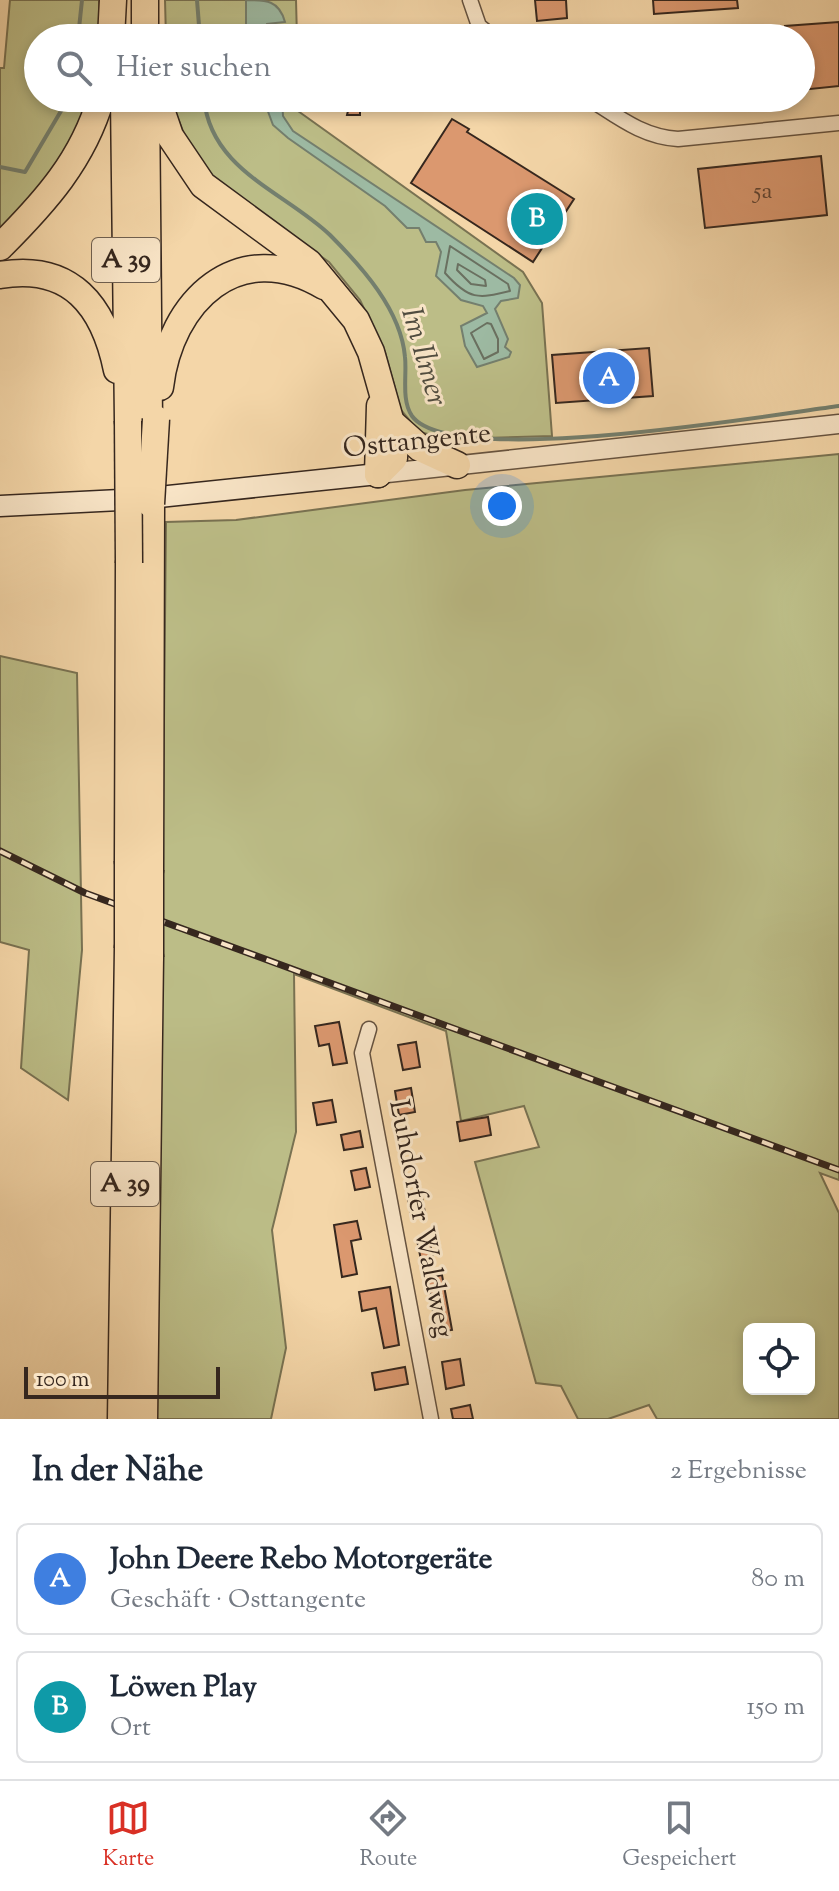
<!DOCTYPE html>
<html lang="de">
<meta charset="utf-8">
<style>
body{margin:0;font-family:"Sorts Mill Goudy",serif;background:#f2f2f3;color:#1f2937}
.controls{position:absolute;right:24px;bottom:24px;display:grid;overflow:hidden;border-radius:12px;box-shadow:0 4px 12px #0003}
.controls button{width:72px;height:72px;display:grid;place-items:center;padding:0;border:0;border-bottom:2px solid #e0e1e3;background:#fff;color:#1f2937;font:40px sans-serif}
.scale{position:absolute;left:24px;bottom:20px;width:196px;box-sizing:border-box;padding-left:8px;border:4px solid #36271e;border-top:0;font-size:22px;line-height:28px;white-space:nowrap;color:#36271e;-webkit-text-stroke:6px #f8e4c6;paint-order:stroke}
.you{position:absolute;left:502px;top:506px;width:28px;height:28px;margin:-20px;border:6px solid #fff;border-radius:50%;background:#1a73e8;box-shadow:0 0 0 12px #1a73e833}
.badge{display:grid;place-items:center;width:52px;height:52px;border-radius:50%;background:#d93025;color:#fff;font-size:26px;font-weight:700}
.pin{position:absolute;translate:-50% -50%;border:4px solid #fff;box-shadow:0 2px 8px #0006}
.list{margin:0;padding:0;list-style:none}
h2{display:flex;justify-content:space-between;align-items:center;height:104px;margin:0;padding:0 32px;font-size:34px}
h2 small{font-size:26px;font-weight:400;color:#747a83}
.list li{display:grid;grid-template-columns:52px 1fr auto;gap:24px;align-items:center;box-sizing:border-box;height:112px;margin:0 16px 16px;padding:0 16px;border:2px solid #e0e1e3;border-radius:12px}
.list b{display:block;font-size:30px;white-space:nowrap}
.list p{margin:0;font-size:26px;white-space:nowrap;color:#747a83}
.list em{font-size:26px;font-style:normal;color:#747a83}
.icon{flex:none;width:44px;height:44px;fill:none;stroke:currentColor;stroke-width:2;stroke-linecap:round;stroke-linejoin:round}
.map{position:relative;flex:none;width:839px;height:1419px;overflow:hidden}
.search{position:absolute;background:#fff;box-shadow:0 4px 12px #0003;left:24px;right:24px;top:24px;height:88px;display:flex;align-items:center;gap:20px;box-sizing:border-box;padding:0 28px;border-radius:44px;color:#747a83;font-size:30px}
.sheet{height:360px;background:#fff}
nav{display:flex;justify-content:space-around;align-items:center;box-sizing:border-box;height:112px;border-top:2px solid #e0e1e3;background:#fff;font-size:22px;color:#747a83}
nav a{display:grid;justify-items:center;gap:4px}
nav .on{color:#d93025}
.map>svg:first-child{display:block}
.green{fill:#bcbd87;stroke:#797252;stroke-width:2;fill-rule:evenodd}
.water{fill:#9dbaa3;stroke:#747f6e;stroke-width:2}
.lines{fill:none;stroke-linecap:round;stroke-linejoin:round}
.shore{stroke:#6a7060;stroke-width:2}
.stream{stroke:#747f6e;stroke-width:4}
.building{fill:#db986f;stroke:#36271e;stroke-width:2}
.minor-casing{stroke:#665340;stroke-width:17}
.tertiary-casing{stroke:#665340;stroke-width:21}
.secondary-casing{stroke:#36271e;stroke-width:23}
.motorway-casing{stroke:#36271e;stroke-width:29}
.minor{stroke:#f8e4c6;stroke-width:14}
.tertiary{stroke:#f8e4c6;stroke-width:18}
.secondary{stroke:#f8e4c6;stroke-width:20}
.motorway{stroke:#f4d6a8;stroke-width:26}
.rail-casing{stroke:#36271e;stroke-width:7}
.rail{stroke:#f8e4c6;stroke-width:4;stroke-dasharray:12;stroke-linecap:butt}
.motorway-bridge-casing{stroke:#36271e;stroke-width:29;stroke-linecap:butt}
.motorway-bridge{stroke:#f4d6a8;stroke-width:26}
.labels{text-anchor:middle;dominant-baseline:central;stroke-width:6;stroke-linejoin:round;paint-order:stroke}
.number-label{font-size:24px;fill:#5f4332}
.shield{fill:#f8e4c6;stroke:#706050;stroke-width:2}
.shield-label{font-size:26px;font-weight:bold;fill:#36271e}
.street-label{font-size:28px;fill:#36271e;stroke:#f8e4c6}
.water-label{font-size:30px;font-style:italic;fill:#504c3f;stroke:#f8e4c6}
</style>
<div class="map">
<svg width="839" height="1419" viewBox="0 0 839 1419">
<rect width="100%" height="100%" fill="#f4d6a8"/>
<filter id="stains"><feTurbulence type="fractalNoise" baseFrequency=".0025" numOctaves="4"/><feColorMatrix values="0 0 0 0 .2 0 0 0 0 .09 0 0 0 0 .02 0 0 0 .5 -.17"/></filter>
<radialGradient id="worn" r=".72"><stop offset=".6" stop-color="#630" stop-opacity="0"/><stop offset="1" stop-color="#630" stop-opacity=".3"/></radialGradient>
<g class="green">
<path d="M 10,0 L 99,0 L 100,38 L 38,38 L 38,98 L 94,98 L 77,145 L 0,240 L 0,68 L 4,68 Z"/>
<path d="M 165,0 L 296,0 L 297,38 L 166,38 Z"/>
<path d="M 170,98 L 297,98 L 298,111 L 523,272 L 542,303 L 552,436 L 450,439 L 419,432 L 401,410 L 385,352 L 360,300 L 329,262 L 219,185 L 192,154 Z"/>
<path d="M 839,454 L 839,1180 L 820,1173 L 839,1213 L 839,1419 L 657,1419 L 649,1405 L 608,1419 L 578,1419 L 561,1386 L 536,1383 L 475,1162 L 539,1147 L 524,1106 L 461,1121 L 446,1031 L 294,974 L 296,1132 L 272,1230 L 286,1348 L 271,1419 L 157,1419 L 166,522 L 236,520 L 465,490 ZM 749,1329 L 809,1329 L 809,1389 L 749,1389 Z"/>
<path d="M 0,656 L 77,673 L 82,950 L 68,1100 L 21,1068 L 29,950 L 0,942 Z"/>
</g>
<g class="water">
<path d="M 246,0 C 266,0 279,0 285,22 L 267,24 L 263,38 L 246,38 Z"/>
<path d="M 263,98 L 282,98 L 283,116 L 293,131 L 514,278 L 520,285 L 518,298 L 501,301 L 495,309 L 508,339 L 505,347 L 511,352 L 509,357 L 477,367 L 465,346 L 461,326 L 487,313 L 483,306 L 461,300 L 436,276 L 441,252 L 436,242 L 426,242 L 419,228 L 407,228 L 385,206 L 288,138 L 273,125 Z"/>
</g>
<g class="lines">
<g class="shore">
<path d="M 450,246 L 508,284 L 510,291 C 478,299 469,300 445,273 Z"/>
<path d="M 458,264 L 485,280 L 486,286 L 471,284 L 457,270 Z"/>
<path d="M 487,323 L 491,324 L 498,339 L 498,352 L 484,359 L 471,333 Z"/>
</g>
<g class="stream">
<path d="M 197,0 L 200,38"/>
<path d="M 78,38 L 82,0"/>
<path d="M 204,98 C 210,170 285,192 330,235 C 362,267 401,310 405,357 C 407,375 401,400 412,416 C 451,470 769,415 839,406"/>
<path d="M 0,167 L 25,172 L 61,111 L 64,98"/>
</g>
</g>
<g class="building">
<path d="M 535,0 L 566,0 L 567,18 L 537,21 Z"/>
<path d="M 653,0 L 737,0 L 738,8 L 654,14 Z"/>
<path d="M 839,22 L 839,86 L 801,90 L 801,38 L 786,38 L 785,26 Z"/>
<path d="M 333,98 L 436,98 L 436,110 L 360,110 L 360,115 L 347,115 L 348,111 L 333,111 Z"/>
<path d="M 633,98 L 667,98 L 667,106 L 634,108 Z"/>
<path d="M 452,119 L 469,129 L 467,132 L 574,199 L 533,262 L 411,183 Z"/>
<path d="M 821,156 L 827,215 L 705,228 L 698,169 Z"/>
<path d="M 649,348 L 653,396 L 556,403 L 552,355 Z"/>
<path d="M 339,1022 L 347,1063 L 333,1065 L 329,1044 L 319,1046 L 315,1026 Z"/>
<path d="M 416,1042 L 420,1067 L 403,1070 L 398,1045 Z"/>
<path d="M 411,1088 L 415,1112 L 399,1115 L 395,1091 Z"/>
<path d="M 332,1100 L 336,1122 L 317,1125 L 313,1103 Z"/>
<path d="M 488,1117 L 491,1135 L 460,1141 L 457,1122 Z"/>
<path d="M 360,1131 L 363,1147 L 344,1150 L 341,1135 Z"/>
<path d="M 366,1168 L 370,1187 L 355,1190 L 351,1171 Z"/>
<path d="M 421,1192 L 425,1213 L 411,1215 L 407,1194 Z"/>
<path d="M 357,1221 L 361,1239 L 351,1241 L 357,1274 L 342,1277 L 334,1225 Z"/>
<path d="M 429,1238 L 433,1258 L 421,1260 L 417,1240 Z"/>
<path d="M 442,1275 L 452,1330 L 436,1332 L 428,1278 Z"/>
<path d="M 390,1287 L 399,1345 L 384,1348 L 376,1308 L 362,1311 L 359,1292 Z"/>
<path d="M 460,1359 L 464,1385 L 446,1389 L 442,1362 Z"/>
<path d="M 405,1367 L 408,1384 L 375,1390 L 372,1373 Z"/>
<path d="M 470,1405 L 473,1419 L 453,1419 L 451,1409 Z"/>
</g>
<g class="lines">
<g class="minor-casing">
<g id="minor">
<path d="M 470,0 L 479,26 L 494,38"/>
<path d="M 588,98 C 617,116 642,137 678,139 L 839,123"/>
<path d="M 369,1029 L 362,1053 L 431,1419"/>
</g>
</g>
<g class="tertiary-casing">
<path id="tertiary" d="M 378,474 L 839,424"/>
</g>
<g class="secondary-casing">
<path id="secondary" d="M 0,506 L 140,499 L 378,474"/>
</g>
<g class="motorway-casing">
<g id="motorway">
<path d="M 145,0 L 145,38"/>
<path d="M 111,38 L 113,0"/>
<path d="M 124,98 L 128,421"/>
<path d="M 146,98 L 149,420"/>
<path d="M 157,98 L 170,136 L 203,185 L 309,263 L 356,320 L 371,352 L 395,437 L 394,458 L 378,474"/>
<path d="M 0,247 C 45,202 83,160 101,98"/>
<path d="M 0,275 C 71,263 104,306 117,370"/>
<path d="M 160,387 C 170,301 238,235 324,286"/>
<path d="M 393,424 L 420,448 L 457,465"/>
<path d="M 378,474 L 380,406"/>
<path d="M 128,861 L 129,563"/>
<path d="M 150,870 L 151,504"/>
<path d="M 121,1419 L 128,948"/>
<path d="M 144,1419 L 150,957"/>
</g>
</g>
<use href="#minor" class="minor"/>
<use href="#tertiary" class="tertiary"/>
<use href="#secondary" class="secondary"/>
<use href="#motorway" class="motorway"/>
<g class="rail-casing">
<path id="rail" d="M 0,851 L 85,893 L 839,1170"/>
</g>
<use href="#rail" class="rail"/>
<g class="motorway-bridge-casing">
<g id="motorway-bridge">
<path d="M 128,421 L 129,563"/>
<path d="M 151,504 L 156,419"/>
<path d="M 128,948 L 128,861"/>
<path d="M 150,957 L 150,870"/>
</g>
</g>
<use href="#motorway-bridge" class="motorway-bridge"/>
</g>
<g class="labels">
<g class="number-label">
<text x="763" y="192">5a</text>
</g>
<g class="shield">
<rect x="92" y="238" width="68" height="44" rx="6"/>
<rect x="91" y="1162" width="68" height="44" rx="6"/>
</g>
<g class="shield-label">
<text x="126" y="260">A 39</text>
<text x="125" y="1184">A 39</text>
</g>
<g class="street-label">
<text transform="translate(417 442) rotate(-6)">Osttangente</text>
<text transform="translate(420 1219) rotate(79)">Luhdorfer Waldweg</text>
</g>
<g class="water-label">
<text transform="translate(423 357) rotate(74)">Im Ilmer</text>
</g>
</g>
<rect width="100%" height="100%" filter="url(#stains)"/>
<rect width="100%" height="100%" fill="url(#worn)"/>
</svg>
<div class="controls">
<button><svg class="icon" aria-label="locate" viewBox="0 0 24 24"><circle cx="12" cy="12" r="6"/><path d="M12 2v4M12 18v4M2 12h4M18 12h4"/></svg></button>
</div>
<div class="scale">100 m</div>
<div class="you"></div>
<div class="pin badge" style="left:609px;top:378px;background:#3f7fe0">A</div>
<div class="pin badge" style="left:537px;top:219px;background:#0f9aa8">B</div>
<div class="search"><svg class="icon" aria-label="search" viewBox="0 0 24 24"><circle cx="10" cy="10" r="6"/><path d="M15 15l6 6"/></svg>Hier suchen</div>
</div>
<section class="sheet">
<h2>In der Nähe<small>2 Ergebnisse</small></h2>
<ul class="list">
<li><span class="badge" style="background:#3f7fe0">A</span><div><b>John Deere Rebo Motorgeräte</b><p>Geschäft · Osttangente</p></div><em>80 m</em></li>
<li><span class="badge" style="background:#0f9aa8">B</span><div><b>Löwen Play</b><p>Ort</p></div><em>150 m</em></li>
</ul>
</section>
<nav>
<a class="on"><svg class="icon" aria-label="map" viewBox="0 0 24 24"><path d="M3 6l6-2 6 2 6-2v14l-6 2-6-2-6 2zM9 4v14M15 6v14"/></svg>Karte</a>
<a><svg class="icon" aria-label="directions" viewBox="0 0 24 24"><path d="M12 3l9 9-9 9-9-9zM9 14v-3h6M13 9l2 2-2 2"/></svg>Route</a>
<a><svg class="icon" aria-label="saved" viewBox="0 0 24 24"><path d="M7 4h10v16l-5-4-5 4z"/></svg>Gespeichert</a>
</nav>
